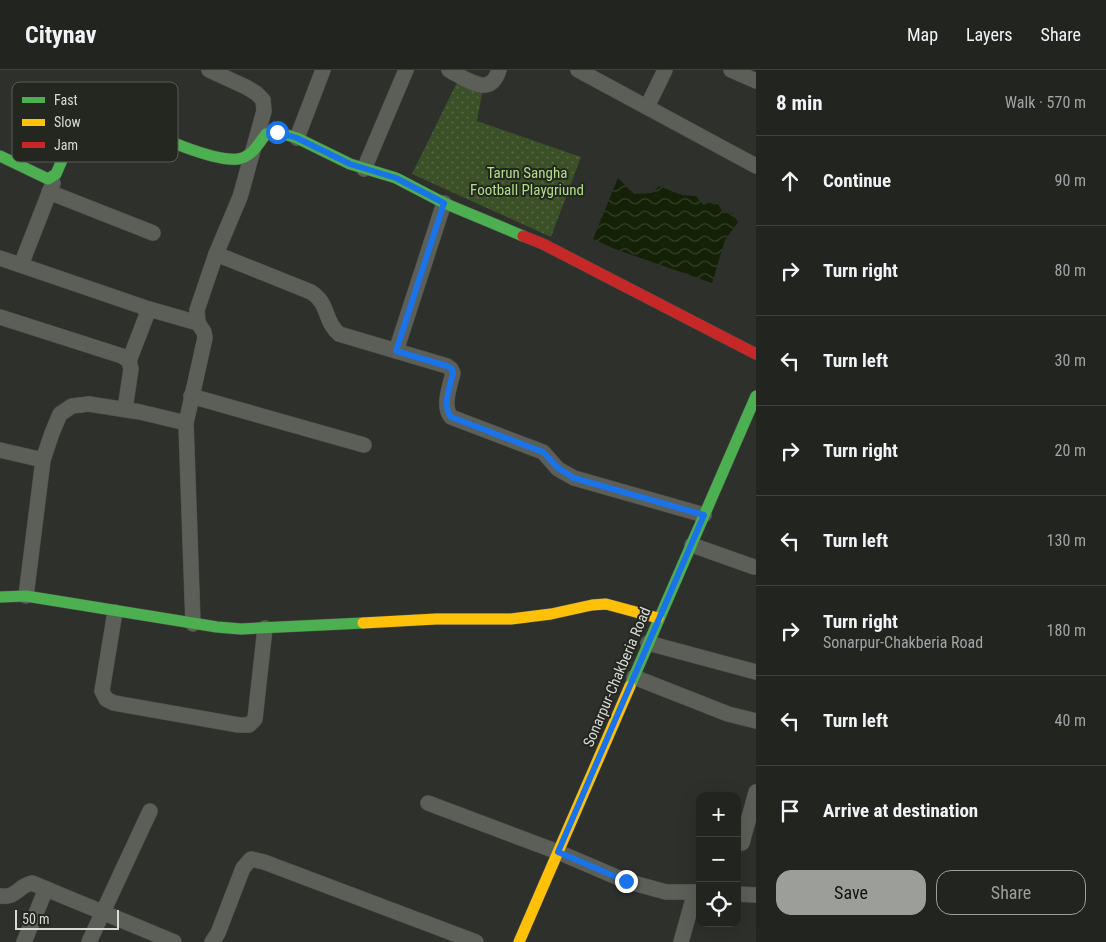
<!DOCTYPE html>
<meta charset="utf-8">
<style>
body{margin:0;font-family:"Roboto Condensed",sans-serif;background:#2e302d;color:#f1f3f6}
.controls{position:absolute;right:15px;bottom:15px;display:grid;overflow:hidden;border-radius:10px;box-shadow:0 5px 20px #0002}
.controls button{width:45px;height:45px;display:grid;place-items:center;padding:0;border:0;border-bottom:1px solid #3f413e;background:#222420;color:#f1f3f6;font:25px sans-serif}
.scale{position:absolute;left:15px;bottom:12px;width:104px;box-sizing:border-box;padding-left:5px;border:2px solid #d7dad5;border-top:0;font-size:14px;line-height:18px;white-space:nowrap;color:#d7dad5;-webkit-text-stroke:4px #232720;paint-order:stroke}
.stop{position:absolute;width:15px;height:15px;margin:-11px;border:4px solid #1a73e8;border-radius:50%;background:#fff}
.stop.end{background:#1a73e8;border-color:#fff;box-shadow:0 1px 5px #0008}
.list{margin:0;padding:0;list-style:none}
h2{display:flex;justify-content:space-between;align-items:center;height:65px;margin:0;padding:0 20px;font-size:21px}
h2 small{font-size:16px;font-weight:400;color:#a2a4a5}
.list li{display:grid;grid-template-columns:32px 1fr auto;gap:15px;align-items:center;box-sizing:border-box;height:90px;padding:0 20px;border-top:1px solid #3f413e}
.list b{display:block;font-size:19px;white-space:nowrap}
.list p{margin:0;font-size:16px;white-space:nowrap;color:#a2a4a5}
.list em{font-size:16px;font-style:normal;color:#a2a4a5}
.actions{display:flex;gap:10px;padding:15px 20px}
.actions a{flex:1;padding:11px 0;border:1px solid #9c9e9a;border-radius:15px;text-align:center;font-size:18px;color:#9c9e9a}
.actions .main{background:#9c9e9a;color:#111}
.icon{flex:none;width:28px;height:28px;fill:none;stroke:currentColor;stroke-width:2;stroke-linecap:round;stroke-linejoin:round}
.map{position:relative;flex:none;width:756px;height:872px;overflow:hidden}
header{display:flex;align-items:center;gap:30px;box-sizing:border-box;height:70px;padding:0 25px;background:#222420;border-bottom:1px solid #3f413e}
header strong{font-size:24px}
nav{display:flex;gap:28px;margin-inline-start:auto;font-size:18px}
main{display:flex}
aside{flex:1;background:#222420}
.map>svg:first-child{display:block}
.park{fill:url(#park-dots)}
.water{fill:url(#water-waves)}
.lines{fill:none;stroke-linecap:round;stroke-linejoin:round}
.street-casing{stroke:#4c4e4a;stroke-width:16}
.fast-casing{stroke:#4c4e4a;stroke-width:12}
.slow-casing{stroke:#4c4e4a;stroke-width:12}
.jam-casing{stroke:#4c4e4a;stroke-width:12}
.street{stroke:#5b5f57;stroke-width:15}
.fast{stroke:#4caf50;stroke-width:11}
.slow{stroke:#ffc107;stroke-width:11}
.jam{stroke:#c62828;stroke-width:11}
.route{stroke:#1a73e8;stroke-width:6}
.labels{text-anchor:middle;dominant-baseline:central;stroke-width:4;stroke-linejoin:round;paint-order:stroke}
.park-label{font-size:15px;fill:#b0df87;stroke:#232720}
.street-label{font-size:15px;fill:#d7dad5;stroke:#232720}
.key{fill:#232720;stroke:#595d56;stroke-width:1}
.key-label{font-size:14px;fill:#d7dad5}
</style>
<header>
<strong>Citynav</strong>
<nav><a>Map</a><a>Layers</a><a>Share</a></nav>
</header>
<main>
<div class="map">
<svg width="756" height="872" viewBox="0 0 756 872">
<defs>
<pattern id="park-dots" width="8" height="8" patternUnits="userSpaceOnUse" patternTransform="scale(1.25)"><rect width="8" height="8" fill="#3b5026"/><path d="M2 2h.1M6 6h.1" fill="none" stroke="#576945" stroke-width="1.8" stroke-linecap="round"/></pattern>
<pattern id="water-waves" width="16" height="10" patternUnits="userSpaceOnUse" patternTransform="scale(1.25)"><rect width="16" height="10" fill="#142106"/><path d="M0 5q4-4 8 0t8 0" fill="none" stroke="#354129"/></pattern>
</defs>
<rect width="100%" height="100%" fill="#2d302b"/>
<path class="park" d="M 463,0 L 485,8 L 477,51 L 581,87 L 551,167 L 412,104 Z"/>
<path class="water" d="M 618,108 L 634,124 L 652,123 L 659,116 L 682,125 L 696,126 L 703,135 L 711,132 L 718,134 L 723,143 L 732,143 L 738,152 L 725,170 L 712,213 L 615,179 L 593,169 Z"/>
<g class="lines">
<g class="street-casing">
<g id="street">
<path d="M 449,0 C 466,9 490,29 499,0"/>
<path d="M 578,0 L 756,96"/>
<path d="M 731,0 L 756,11"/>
<path d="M 647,37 L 665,0"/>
<path d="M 297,68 L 323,0"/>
<path d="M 364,99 L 406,0"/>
<path d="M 49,122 L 153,163"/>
<path d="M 216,184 L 311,222 C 330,234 323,250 339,264 L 447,296 L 451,299 L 453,303 C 450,316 442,336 451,347 L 543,382 L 558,399 L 574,408 L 704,445"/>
<path d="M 0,188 L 149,239 L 198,253"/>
<path d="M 21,195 L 53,113"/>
<path d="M 0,247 L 122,286 L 129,291 L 131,299 L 125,339"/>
<path d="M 396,281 L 444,133"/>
<path d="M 129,291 L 149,239"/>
<path d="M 191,326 L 364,375"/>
<path d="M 0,380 L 43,390"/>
<path d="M 692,475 L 754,497"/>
<path d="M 26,526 L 43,390 L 52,363 L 60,344 L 72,336 L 89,334 L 140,342 L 186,353"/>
<path d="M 115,542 L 102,621 L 106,629 L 114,633 L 239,655 L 249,655 L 255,649 L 265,558"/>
<path d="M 193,554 L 186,353 L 205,268 L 204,262 L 198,253 L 197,240 L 216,184 L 240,127 L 264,41 L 263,30 L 256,23 L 246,17 L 209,0"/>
<path d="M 648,573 L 756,602"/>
<path d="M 634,607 L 728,644 L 756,651"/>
<path d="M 428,733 L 558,782 L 626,811 L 666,822 L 700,822"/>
<path d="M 742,773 L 756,722"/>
<path d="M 737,824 L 756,825"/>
<path d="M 0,826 C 18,828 17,816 32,813 L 174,872"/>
<path d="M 24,872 L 46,819"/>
<path d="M 89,872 L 150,741"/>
<path d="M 212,872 L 218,863 L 243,798 L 251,789 L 264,792 L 476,872"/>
<path d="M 681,872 L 695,822"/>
</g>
</g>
<g class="fast-casing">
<g id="fast">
<path d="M 0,86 L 48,109 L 56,104 L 81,46 L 90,40 L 99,40 C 129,53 208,93 238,89 C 252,87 258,74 266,64 L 277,62 L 297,68 L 350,94 L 396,108 L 444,133 L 523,166"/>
<path d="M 0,527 L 26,526 L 217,557 L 241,559 L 363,553"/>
<path d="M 630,616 L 756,326"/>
</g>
</g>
<g class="slow-casing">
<g id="slow">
<path d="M 363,553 L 436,549 L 511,549 L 551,544 L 592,535 L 606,534 L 658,548"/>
<path d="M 519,872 L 630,616"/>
</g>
</g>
<g class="jam-casing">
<path id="jam" d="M 523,166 L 543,174 L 756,284"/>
</g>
<use href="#street" class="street"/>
<use href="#fast" class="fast"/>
<use href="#slow" class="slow"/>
<use href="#jam" class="jam"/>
</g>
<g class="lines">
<path class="route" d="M 277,62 L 297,68 L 350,94 L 396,108 L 444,133 L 396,281 L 447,296 L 452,299 L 453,303 C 450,316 442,336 451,347 L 543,382 L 558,398 L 574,408 L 704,445 L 558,782 L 626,811"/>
</g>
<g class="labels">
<g class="park-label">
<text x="527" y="103">Tarun Sangha<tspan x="527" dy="17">Football Playgriund</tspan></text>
</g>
<g class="street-label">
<text transform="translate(617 607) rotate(-67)">Sonarpur-Chakberia Road</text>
</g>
</g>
<rect x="12" y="12" width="166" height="80" rx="8" class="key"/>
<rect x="22" y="27" width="23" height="6" fill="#4caf50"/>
<rect x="22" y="49" width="23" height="7" fill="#ffc107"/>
<rect x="22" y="72" width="23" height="6" fill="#c62828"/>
<g class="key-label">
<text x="54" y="35">Fast</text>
<text x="54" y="57">Slow</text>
<text x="54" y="80">Jam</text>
</g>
</svg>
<div class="controls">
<button>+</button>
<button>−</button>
<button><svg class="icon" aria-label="locate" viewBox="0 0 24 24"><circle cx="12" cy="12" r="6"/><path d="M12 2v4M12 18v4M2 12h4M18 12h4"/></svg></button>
</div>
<div class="scale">50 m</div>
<div class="stop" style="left:277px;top:62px"></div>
<div class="stop end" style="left:626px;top:811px"></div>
</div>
<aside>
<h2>8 min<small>Walk · 570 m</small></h2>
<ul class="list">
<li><svg class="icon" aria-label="ahead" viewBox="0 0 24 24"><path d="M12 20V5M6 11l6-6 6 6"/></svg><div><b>Continue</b></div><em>90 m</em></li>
<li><svg class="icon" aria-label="right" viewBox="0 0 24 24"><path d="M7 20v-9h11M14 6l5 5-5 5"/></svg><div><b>Turn right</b></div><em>80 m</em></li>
<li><svg class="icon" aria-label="left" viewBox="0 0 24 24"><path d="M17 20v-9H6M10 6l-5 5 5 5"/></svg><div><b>Turn left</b></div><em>30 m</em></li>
<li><svg class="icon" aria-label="right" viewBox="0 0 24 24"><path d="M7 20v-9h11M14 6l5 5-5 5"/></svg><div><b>Turn right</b></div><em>20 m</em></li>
<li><svg class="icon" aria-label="left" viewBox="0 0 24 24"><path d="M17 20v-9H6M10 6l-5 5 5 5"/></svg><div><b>Turn left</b></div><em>130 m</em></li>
<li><svg class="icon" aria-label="right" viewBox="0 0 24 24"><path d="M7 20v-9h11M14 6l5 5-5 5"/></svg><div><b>Turn right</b><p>Sonarpur-Chakberia Road</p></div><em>180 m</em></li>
<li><svg class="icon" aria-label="left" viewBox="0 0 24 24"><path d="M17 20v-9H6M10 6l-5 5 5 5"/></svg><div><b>Turn left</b></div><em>40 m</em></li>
<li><svg class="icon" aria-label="arrive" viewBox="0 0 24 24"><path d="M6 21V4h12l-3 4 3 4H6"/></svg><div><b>Arrive at destination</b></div></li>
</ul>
<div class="actions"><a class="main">Save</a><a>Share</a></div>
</aside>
</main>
